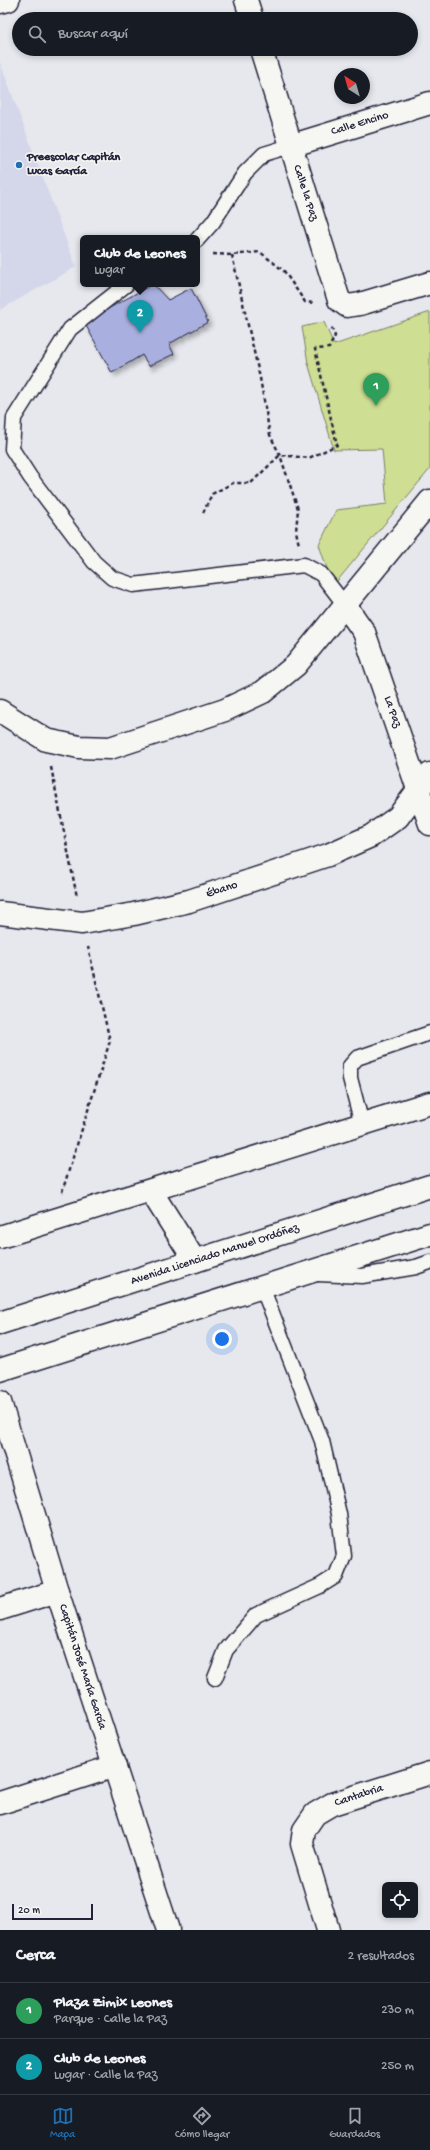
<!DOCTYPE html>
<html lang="es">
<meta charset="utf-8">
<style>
body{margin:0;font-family:"Gochi Hand",sans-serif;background:#20242c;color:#f1f3f6}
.controls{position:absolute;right:12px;bottom:12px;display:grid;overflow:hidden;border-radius:6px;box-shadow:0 2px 6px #0003}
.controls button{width:36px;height:36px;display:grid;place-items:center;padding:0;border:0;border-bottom:1px solid #363941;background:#171b24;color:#f1f3f6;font:20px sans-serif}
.compass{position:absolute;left:334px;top:68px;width:36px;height:36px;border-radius:50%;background:#171b24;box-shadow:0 2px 6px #0003;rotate:323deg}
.scale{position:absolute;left:12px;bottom:10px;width:81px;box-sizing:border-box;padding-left:4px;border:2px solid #22223b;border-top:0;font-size:11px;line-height:14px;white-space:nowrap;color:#22223b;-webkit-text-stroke:3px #f6f6f2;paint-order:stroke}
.you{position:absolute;left:222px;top:1339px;width:14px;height:14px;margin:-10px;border:3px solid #fff;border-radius:50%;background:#1a73e8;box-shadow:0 0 0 6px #1a73e833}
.badge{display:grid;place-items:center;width:26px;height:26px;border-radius:50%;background:#1f6fb2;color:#fff;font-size:13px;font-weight:700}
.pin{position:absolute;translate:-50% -33px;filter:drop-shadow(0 1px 2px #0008)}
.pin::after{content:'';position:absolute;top:21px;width:14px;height:12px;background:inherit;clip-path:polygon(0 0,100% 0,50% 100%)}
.popup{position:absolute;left:80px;top:235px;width:120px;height:52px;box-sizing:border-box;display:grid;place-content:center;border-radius:6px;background:#171b24;filter:drop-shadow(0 1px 3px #0005);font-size:13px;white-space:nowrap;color:#9ea1a6}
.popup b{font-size:15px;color:#f1f3f6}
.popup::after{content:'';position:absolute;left:50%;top:100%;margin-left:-8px;border:8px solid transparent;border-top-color:#171b24}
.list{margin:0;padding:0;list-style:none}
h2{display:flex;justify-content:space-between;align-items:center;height:52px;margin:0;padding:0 16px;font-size:17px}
h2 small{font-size:13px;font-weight:400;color:#9ea1a6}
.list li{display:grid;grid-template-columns:26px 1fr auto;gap:12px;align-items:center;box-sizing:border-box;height:56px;padding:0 16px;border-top:1px solid #363941}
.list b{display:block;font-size:15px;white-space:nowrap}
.list p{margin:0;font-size:13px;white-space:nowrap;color:#9ea1a6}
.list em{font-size:13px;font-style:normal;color:#9ea1a6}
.icon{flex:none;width:22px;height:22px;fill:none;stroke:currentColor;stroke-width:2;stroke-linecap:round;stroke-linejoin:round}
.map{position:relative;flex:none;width:430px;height:1930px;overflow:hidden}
.search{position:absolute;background:#171b24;box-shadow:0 2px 6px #0003;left:12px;right:12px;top:12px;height:44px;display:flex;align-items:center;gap:10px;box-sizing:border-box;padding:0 14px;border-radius:22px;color:#9ea1a6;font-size:15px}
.sheet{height:164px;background:#171b24}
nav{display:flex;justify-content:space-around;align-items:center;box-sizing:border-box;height:56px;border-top:1px solid #363941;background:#171b24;font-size:11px;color:#9ea1a6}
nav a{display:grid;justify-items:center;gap:2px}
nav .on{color:#1f6fb2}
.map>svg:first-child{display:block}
.built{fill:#d4d7ea}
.green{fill:#cede92;stroke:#788066}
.building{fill:#a9b0e0;stroke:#22223b;filter:url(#shadow)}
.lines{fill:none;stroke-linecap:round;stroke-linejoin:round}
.lane-casing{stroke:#22223b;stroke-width:17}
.street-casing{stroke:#22223b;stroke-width:25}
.secondary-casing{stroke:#22223b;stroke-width:25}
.path{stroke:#22223b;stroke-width:2.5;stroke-dasharray:4 3;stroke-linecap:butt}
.lane{stroke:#f6f6f2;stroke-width:14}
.street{stroke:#f6f6f2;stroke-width:22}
.secondary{stroke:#f6f6f2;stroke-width:22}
.poi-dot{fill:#1f6fb2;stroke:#f6f6f2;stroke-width:1.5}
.labels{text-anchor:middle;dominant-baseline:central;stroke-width:3;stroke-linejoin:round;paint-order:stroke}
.street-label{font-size:12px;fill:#22223b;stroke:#f6f6f2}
.poi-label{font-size:12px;font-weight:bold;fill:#22223b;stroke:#f6f6f2;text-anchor:start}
</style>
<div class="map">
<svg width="430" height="1930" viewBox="0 0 430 1930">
<defs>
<filter id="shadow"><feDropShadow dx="3.5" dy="3.5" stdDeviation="2" flood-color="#0004"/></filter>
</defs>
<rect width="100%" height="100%" fill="#e7e8ee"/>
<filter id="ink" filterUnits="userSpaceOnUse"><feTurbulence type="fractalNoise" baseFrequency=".025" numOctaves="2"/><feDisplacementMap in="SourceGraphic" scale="8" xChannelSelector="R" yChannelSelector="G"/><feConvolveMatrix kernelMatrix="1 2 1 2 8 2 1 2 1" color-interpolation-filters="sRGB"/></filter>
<g filter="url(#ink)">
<path class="built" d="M 0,62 L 76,267 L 0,310 Z"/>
<path class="green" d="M 430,312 L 430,469 L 333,586 L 319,545 L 336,510 L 387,504 L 382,449 L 334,450 L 308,363 L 302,327 L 324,322 L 334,345 Z"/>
<path class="building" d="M 153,284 L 168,300 L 191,288 L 208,322 L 169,344 L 174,354 L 149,366 L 142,355 L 112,373 L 84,322 Z"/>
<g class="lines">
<g class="lane-casing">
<g id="lane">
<path d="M 197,240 L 213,222 L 245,173 L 264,154 L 290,146"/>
<path d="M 127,284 L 70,329 L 14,418 L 12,449 L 30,477 L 94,562 L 112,578 L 133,585 L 304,565 L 321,574 L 345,605"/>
<path d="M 362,1124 L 350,1078 L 350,1066 L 357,1058 L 430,1033"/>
<path d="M 318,1274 L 362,1276 L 416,1267 L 430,1262"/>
<path d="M 215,1678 L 226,1650 L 256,1615 L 320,1586 L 336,1576 L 344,1556 L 339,1514 L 322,1441 L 262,1287"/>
</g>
</g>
<g class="street-casing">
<g id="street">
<path d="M 246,0 L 252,19"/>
<path d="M 0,2 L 8,0"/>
<path d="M 261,49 L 339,300 L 347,306 L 360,304 L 430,283"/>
<path d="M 290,146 L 430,103"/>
<path d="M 345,605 L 364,632 L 430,824"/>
<path d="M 0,711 L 46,740 L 79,747 L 110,748 L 225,710 L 263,692 L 296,665 L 430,501"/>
<path d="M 0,913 L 82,923 L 134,914 L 189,901 L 328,855 L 371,836 L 398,817 L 430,774"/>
<path d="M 151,1191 L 195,1261"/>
<path d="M 0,1237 L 430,1103"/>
<path d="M 0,1402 L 57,1591 L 168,1930"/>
<path d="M 0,1609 L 57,1591"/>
<path d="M 0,1803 L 115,1766"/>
<path d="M 328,1930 L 302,1844 L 304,1830 L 315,1814 L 332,1804 L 430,1773"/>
</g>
</g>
<g class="secondary-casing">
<g id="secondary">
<path d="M 0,1323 L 430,1186"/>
<path d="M 0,1370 L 430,1234"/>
</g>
</g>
<g class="path">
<path d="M 213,254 L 232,255 L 260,252 L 284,271 L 305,302 L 315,303"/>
<path d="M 232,255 L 260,378 L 270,435 L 280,455 L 298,509 L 296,531 L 299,545"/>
<path d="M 203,513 L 212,494 L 233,483 L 251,483 L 280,455 L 309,458 L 337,445 L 315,349 L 329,348 L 335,336 L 331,326"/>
<path d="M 51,767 L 77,897"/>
<path d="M 62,1192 L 110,1041 L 88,947"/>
</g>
<use href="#lane" class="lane"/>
<use href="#street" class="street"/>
<use href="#secondary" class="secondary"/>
</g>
</g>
<circle class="poi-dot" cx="19" cy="165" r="4"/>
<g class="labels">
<g class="street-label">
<text transform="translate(360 124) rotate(-17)">Calle Encino</text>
<text transform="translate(305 193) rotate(72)">Calle la Paz</text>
<text transform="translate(392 712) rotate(71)">La Paz</text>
<text transform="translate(222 890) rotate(-18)">Ébano</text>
<text transform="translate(215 1255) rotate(-18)">Avenida Licenciado Manuel Ordóñez</text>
<text transform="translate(82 1667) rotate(72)">Capitán José María García</text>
<text transform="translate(359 1796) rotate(-18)">Cantabria</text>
</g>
<g class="poi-label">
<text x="27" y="158">Preescolar Capitán<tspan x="27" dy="14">Lucas García</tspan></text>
</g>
</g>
</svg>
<div class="controls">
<button><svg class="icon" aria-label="locate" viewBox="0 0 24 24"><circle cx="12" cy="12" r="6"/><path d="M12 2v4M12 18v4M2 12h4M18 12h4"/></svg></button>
</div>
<svg class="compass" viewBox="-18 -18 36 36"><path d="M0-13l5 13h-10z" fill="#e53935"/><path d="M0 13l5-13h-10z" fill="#9ea1a6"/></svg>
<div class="scale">20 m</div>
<div class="you"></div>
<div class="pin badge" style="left:376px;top:406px;background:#2e9e5b">1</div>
<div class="pin badge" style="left:140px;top:333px;background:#0f9aa8">2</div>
<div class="popup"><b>Club de Leones</b>Lugar</div>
<div class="search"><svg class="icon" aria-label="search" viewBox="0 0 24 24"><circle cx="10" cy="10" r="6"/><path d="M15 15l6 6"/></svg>Buscar aquí</div>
</div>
<section class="sheet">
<h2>Cerca<small>2 resultados</small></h2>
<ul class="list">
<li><span class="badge" style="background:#2e9e5b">1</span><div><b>Plaza Zimix Leones</b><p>Parque · Calle la Paz</p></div><em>230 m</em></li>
<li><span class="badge" style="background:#0f9aa8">2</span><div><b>Club de Leones</b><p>Lugar · Calle la Paz</p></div><em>250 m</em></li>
</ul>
</section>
<nav>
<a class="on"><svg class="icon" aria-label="map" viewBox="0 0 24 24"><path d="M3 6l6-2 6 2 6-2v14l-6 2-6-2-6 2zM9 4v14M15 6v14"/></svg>Mapa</a>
<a><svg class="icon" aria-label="directions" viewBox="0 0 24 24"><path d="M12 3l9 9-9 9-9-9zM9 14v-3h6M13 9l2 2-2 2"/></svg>Cómo llegar</a>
<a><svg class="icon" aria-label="saved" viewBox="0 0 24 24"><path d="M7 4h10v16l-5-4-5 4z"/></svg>Guardados</a>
</nav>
